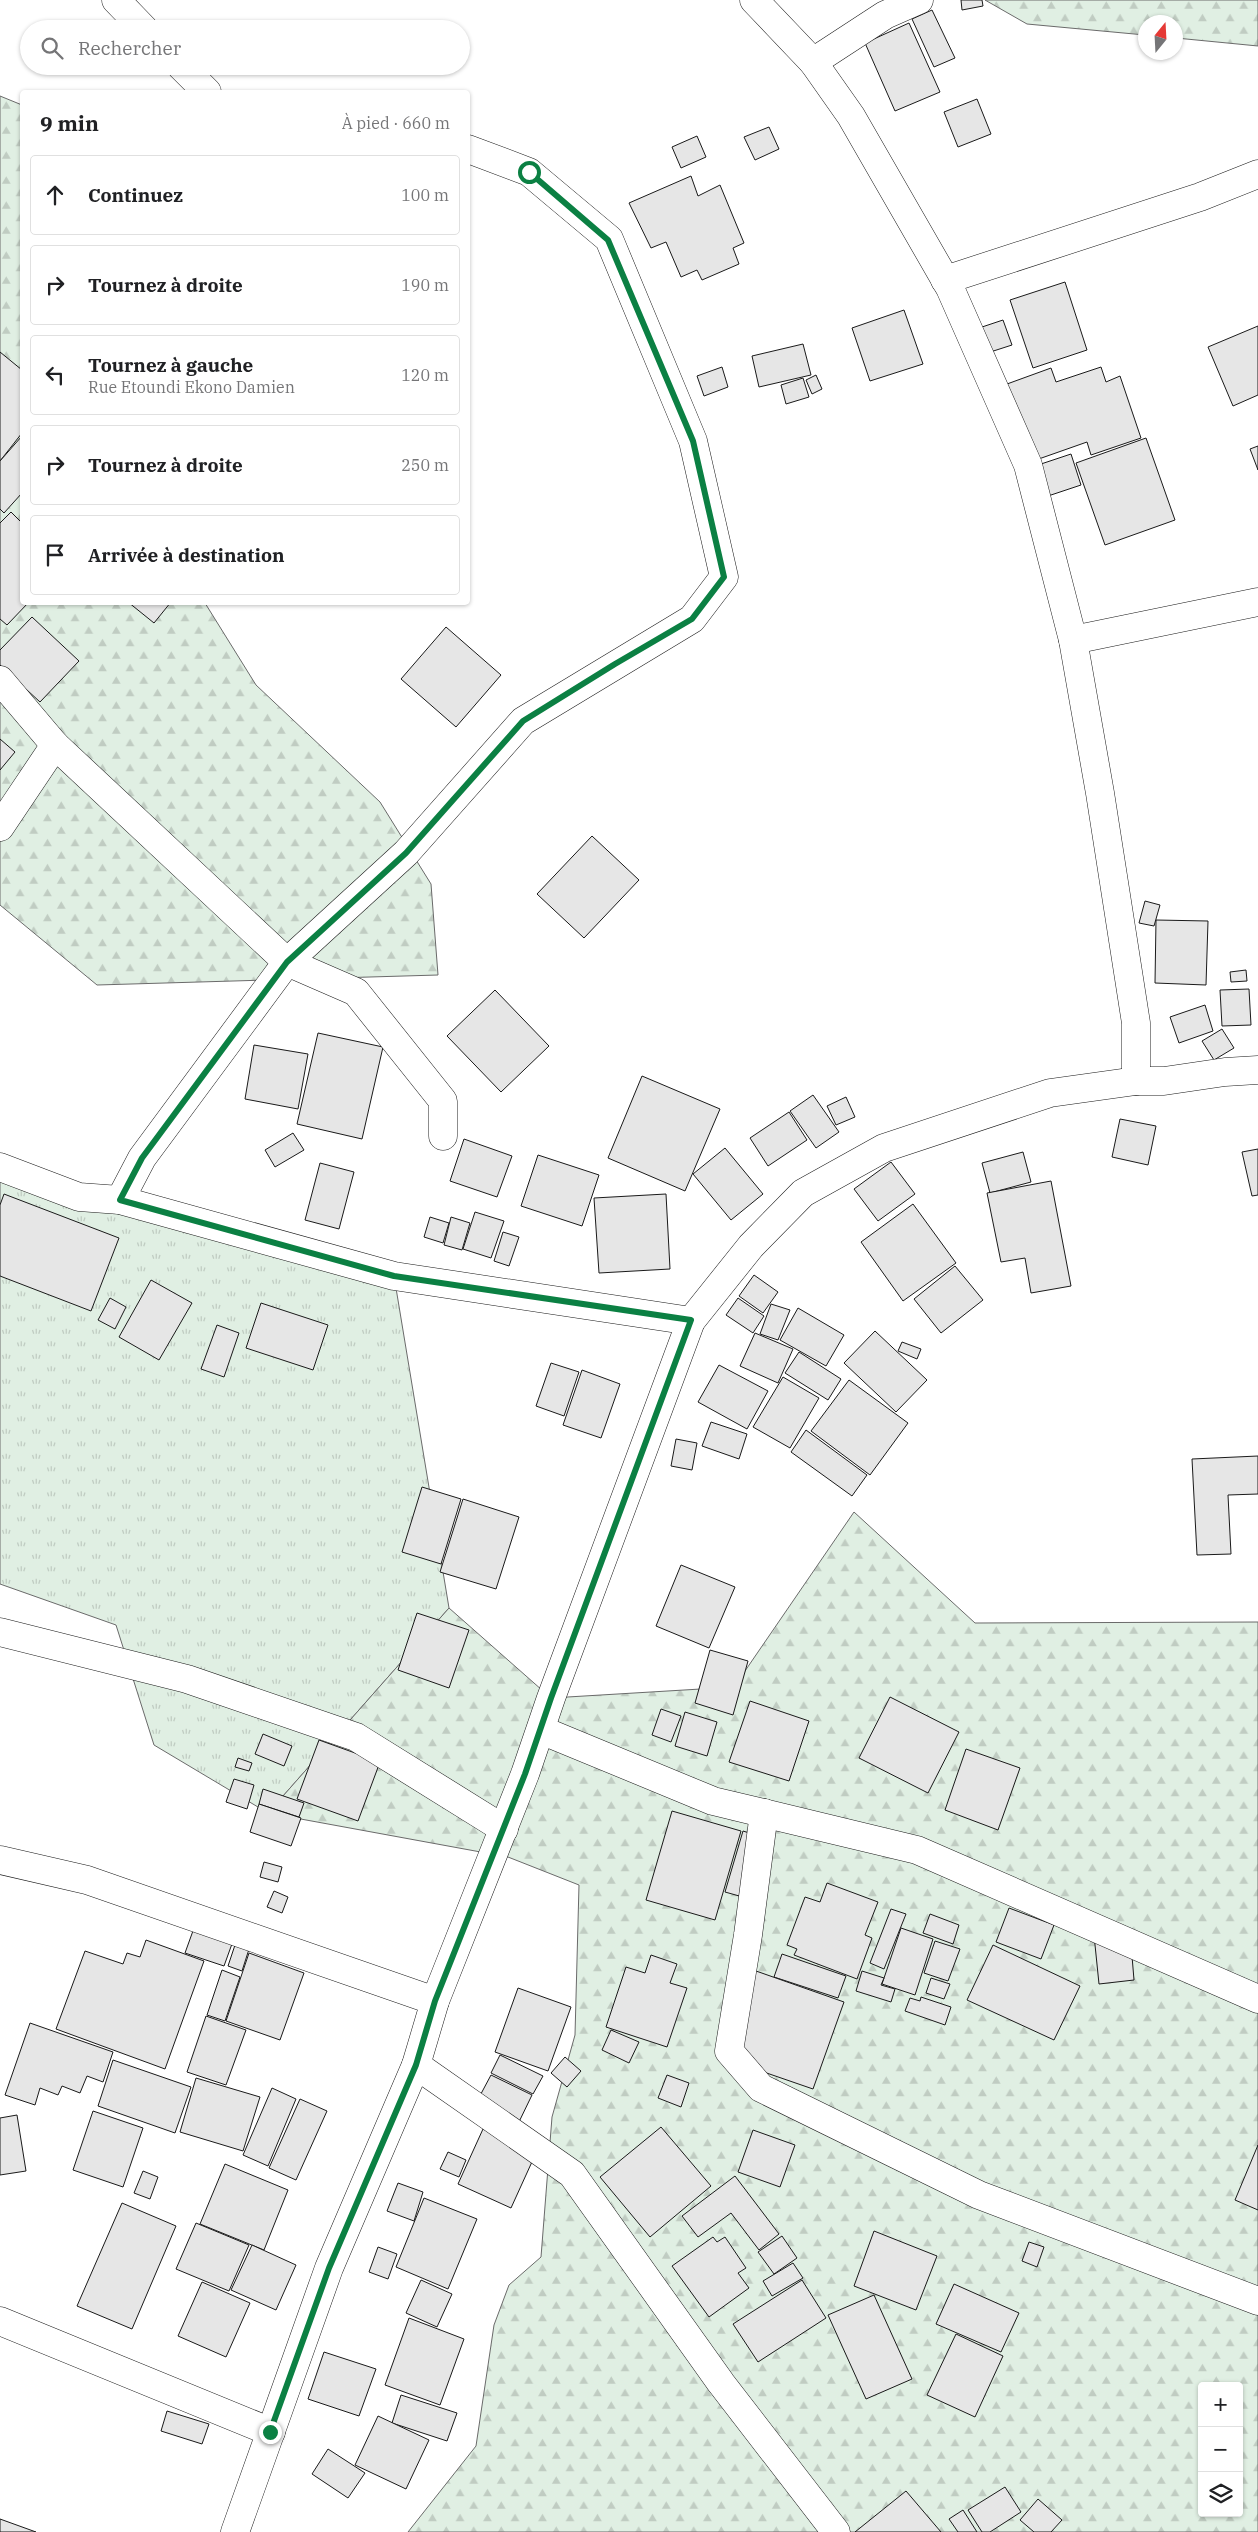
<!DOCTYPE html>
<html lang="fr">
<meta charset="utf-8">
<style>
body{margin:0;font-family:"IBM Plex Serif",serif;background:#f6f6f6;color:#202124}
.controls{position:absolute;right:15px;bottom:15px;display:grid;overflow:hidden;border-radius:5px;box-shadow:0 1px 4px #0004}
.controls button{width:45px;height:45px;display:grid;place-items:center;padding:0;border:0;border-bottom:1px solid #e0e0e0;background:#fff;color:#202124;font:25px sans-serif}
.compass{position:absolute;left:1138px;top:15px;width:45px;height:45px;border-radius:50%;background:#fff;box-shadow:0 1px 4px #0004;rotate:18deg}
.stop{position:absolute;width:15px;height:15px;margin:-11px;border:4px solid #0b8043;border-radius:50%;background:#fff}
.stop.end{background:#0b8043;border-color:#fff;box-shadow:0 1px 5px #0008}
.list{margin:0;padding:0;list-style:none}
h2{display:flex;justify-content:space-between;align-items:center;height:65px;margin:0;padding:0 20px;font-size:21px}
h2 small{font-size:16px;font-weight:400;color:#757577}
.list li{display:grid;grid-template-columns:32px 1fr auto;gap:15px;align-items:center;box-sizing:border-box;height:80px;margin:0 10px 10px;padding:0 10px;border:1px solid #e0e0e0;border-radius:5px}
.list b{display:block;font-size:19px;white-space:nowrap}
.list p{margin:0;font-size:16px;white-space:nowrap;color:#757577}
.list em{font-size:16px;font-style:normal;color:#757577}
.icon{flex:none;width:28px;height:28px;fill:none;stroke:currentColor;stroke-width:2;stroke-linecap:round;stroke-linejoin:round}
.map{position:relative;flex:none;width:1258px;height:2532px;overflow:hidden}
.search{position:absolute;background:#fff;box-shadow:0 1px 4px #0004;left:20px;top:20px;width:450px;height:55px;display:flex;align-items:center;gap:12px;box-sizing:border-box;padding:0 18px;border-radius:28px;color:#757577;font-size:19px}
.panel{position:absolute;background:#fff;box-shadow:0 1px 4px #0004;left:20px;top:90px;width:450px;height:515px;border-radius:5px}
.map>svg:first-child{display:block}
.grass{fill:url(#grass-tufts);stroke:#6a6a6a}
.forest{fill:url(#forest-firs);stroke:#6a6a6a;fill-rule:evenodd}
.building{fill:#e6e6e6;stroke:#1a1a1a}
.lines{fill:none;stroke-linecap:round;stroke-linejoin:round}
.minor-casing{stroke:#1a1a1a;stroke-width:29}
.tertiary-casing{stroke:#1a1a1a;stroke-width:29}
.minor{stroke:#fff;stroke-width:28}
.tertiary{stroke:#fff;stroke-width:28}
.route{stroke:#0b8043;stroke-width:6}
</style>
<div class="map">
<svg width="1258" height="2532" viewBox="0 0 1258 2532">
<defs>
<pattern id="grass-tufts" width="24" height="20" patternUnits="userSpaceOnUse" patternTransform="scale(1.25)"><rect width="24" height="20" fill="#e0efe3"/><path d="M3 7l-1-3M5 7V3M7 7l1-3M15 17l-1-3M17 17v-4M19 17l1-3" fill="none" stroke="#c0ccc2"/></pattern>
<pattern id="forest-firs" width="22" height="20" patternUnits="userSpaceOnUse" patternTransform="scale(1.25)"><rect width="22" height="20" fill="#e0efe3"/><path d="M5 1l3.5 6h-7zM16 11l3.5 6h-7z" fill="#c0ccc2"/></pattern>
</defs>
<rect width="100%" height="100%" fill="#fff"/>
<path class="grass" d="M 0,1167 L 394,1276 L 449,1608 L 268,1813 L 154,1745 L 116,1625 L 0,1584 Z"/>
<g class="forest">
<path d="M 985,0 L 1258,0 L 1258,46 L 1176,38 L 1176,22 L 1146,22 L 1145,35 L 1027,24 Z"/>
<path d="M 0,96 L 22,105 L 22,602 L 205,603 L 256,685 L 380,802 L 431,884 L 438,975 L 97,985 L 0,905 Z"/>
<path d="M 854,1512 L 975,1623 L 1258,1622 L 1258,2532 L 408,2532 L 476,2446 L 494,2325 L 509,2285 L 541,2257 L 552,2117 L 575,2035 L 579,1885 L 508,1857 L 268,1813 L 449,1608 L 551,1698 L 734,1687 ZM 1202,2386 L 1239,2386 L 1239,2513 L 1202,2513 Z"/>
</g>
<g class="building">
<path d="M 961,0 L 982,0 L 983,6 L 962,10 Z"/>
<path d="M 932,10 L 955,58 L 934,67 L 912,19 Z"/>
<path d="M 909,23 L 940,92 L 895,111 L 865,43 Z"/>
<path d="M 977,99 L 991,134 L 958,147 L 944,112 Z"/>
<path d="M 769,127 L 779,149 L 755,160 L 744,137 Z"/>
<path d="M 697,136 L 706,157 L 681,168 L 672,147 Z"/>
<path d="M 691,176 L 698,196 L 720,185 L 744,243 L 733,248 L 739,264 L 702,280 L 697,270 L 681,277 L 666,242 L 651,248 L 629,203 Z"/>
<path d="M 1065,282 L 1087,350 L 1033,368 L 1010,300 Z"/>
<path d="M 904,310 L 923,364 L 870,381 L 852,328 Z"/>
<path d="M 1003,320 L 1012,345 L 981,355 L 973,330 Z"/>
<path d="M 1258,326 L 1258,395 L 1233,406 L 1208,347 Z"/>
<path d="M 803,344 L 811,375 L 759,387 L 752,356 Z"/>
<path d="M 0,352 L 22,370 L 22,433 L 0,461 Z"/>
<path d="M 722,367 L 728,387 L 704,396 L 697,376 Z"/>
<path d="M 1101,367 L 1106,382 L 1120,376 L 1141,438 L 1091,455 L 1087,442 L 1033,461 L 1007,384 L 1051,368 L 1056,382 Z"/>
<path d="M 816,375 L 822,389 L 812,394 L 806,380 Z"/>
<path d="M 803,378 L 809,397 L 786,404 L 781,385 Z"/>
<path d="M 22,436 L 22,493 L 4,513 L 0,509 L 0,461 Z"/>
<path d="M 1146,438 L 1175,520 L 1105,545 L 1076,463 Z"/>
<path d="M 1258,446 L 1258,470 L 1250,449 Z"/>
<path d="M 1071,454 L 1081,485 L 1048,496 L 1038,465 Z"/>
<path d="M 11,512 L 22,523 L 22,602 L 29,602 L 7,625 L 0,619 L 0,523 Z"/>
<path d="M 128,602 L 171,602 L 154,623 Z"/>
<path d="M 32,617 L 79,661 L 40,702 L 0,665 L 0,650 Z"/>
<path d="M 446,627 L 501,675 L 456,727 L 401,679 Z"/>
<path d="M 0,739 L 15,752 L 0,770 Z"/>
<path d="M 592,836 L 639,880 L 584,938 L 537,894 Z"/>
<path d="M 1145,901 L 1160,905 L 1154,926 L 1139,923 Z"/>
<path d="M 1156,920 L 1208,921 L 1206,985 L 1155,983 Z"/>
<path d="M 1246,970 L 1247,981 L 1231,982 L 1230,972 Z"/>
<path d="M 1249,989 L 1251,1025 L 1222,1026 L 1220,990 Z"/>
<path d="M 495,990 L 549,1046 L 501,1092 L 447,1036 Z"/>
<path d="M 1205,1005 L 1213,1031 L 1179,1043 L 1170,1017 Z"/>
<path d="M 1222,1029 L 1234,1048 L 1214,1060 L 1202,1041 Z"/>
<path d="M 318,1033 L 383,1047 L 362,1139 L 297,1124 Z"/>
<path d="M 254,1045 L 308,1054 L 298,1109 L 245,1099 Z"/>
<path d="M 642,1076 L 720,1109 L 685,1191 L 608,1158 Z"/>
<path d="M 813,1095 L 839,1132 L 816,1148 L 790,1111 Z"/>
<path d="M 846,1097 L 855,1117 L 836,1125 L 827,1106 Z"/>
<path d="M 789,1112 L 807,1140 L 768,1166 L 750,1138 Z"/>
<path d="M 1120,1119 L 1156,1126 L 1148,1165 L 1112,1157 Z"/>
<path d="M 293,1133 L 304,1150 L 275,1167 L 265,1150 Z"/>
<path d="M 464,1139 L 512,1156 L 497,1197 L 450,1181 Z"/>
<path d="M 725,1148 L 763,1194 L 731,1220 L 693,1174 Z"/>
<path d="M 1258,1149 L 1258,1195 L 1252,1196 L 1242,1152 Z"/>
<path d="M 1023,1152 L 1031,1182 L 990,1193 L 982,1163 Z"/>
<path d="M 538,1155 L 599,1175 L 582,1226 L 521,1206 Z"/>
<path d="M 891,1162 L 915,1194 L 878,1221 L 854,1189 Z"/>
<path d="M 320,1163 L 354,1172 L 339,1229 L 305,1220 Z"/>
<path d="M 1051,1181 L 1071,1286 L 1031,1293 L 1025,1258 L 1001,1262 L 987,1193 Z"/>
<path d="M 4,1194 L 119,1238 L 91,1311 L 0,1276 L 0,1205 Z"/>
<path d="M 666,1194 L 670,1269 L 599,1273 L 594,1198 Z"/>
<path d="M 913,1204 L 956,1263 L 903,1301 L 861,1242 Z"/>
<path d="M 475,1212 L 504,1221 L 491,1258 L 463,1249 Z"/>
<path d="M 430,1217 L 449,1223 L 443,1243 L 424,1237 Z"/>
<path d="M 451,1217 L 470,1223 L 462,1250 L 444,1245 Z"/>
<path d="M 503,1232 L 519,1237 L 509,1266 L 494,1261 Z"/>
<path d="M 955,1266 L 983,1300 L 941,1333 L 914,1299 Z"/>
<path d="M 754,1275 L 778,1292 L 763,1313 L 739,1296 Z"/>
<path d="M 151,1280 L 192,1303 L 159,1360 L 119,1337 Z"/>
<path d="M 110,1298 L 126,1307 L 115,1329 L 98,1320 Z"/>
<path d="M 738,1298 L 764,1316 L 753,1333 L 726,1315 Z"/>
<path d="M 261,1303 L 328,1325 L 313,1370 L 246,1348 Z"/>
<path d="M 771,1304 L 790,1310 L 778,1340 L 760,1334 Z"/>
<path d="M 798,1308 L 844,1335 L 826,1366 L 780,1340 Z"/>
<path d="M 217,1325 L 239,1333 L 224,1377 L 201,1369 Z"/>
<path d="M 875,1331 L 927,1380 L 896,1412 L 844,1363 Z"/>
<path d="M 755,1333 L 793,1349 L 778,1383 L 740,1366 Z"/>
<path d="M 902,1342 L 921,1349 L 917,1359 L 898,1351 Z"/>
<path d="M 799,1352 L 841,1379 L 828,1400 L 785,1373 Z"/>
<path d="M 551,1363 L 579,1372 L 564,1416 L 536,1406 Z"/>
<path d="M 719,1365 L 768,1391 L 747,1429 L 698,1402 Z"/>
<path d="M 582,1370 L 620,1384 L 601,1438 L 563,1425 Z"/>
<path d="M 783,1377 L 819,1398 L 790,1448 L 753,1427 Z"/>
<path d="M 849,1380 L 908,1423 L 870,1475 L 811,1431 Z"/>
<path d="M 711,1422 L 747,1434 L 739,1459 L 702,1446 Z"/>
<path d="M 806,1430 L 867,1475 L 852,1496 L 791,1452 Z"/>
<path d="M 676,1439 L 697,1443 L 692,1470 L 671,1466 Z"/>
<path d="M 1258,1456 L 1258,1494 L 1228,1495 L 1231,1554 L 1197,1555 L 1192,1459 Z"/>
<path d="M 422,1487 L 461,1499 L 441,1564 L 402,1552 Z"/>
<path d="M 463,1499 L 519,1517 L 496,1589 L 440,1572 Z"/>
<path d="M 681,1565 L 735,1587 L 709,1648 L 656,1626 Z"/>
<path d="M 417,1613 L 469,1630 L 449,1688 L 398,1670 Z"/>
<path d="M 710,1650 L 748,1661 L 733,1715 L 695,1703 Z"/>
<path d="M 890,1697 L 959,1732 L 928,1793 L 859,1758 Z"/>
<path d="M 750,1701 L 809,1721 L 789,1781 L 729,1762 Z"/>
<path d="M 661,1709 L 681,1716 L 671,1742 L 652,1735 Z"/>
<path d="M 685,1712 L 717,1722 L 707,1756 L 675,1746 Z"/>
<path d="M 263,1734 L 292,1746 L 284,1766 L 255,1754 Z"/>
<path d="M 319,1740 L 380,1762 L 358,1821 L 297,1799 Z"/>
<path d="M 966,1749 L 1020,1768 L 998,1830 L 945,1810 Z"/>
<path d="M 238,1758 L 252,1763 L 249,1771 L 235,1767 Z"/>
<path d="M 234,1779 L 254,1785 L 247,1809 L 226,1802 Z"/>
<path d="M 263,1789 L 304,1803 L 299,1817 L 259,1804 Z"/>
<path d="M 259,1804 L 301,1818 L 291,1846 L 250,1832 Z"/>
<path d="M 672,1811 L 741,1831 L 715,1920 L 646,1900 Z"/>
<path d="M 743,1831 L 768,1839 L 750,1899 L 725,1892 Z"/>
<path d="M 264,1862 L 282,1867 L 278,1882 L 260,1877 Z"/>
<path d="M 827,1883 L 878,1902 L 865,1935 L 872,1938 L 857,1979 L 794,1955 L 797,1949 L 787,1945 L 805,1897 L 820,1902 Z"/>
<path d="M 274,1891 L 288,1897 L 282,1913 L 267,1907 Z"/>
<path d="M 1009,1908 L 1054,1925 L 1041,1959 L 996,1942 Z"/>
<path d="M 891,1909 L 906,1914 L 884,1969 L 870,1963 Z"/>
<path d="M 930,1914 L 959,1925 L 953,1944 L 923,1933 Z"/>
<path d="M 194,1928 L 233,1941 L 224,1966 L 185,1953 Z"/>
<path d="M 901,1928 L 933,1939 L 915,1995 L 882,1984 Z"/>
<path d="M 1130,1932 L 1134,1980 L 1099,1984 L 1094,1935 Z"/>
<path d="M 146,1940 L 204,1961 L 165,2069 L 56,2029 L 85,1951 L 123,1964 L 127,1953 L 140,1957 Z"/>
<path d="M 935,1941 L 960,1949 L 948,1981 L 924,1973 Z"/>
<path d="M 236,1942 L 250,1946 L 242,1971 L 228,1966 Z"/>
<path d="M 993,1945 L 1080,1986 L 1054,2040 L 967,2000 Z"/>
<path d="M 249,1953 L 304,1973 L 280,2040 L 226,2021 Z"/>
<path d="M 782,1954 L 846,1976 L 838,1998 L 774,1977 Z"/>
<path d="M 651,1955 L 677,1964 L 670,1983 L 687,1988 L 667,2047 L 606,2027 L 626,1967 L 645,1973 Z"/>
<path d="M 222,1970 L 240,1977 L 225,2021 L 207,2015 Z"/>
<path d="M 756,1971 L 844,2002 L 813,2089 L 726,2059 Z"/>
<path d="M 862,1971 L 884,1978 L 881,1985 L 895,1989 L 891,2002 L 856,1991 Z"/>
<path d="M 931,1978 L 950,1984 L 944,1999 L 926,1993 Z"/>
<path d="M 518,1988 L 571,2007 L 548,2071 L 495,2052 Z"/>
<path d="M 921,1997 L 951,2007 L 945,2025 L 905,2011 L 910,1998 L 920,2001 Z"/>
<path d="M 206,2016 L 246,2030 L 226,2085 L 187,2072 Z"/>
<path d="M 30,2023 L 113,2052 L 103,2082 L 87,2076 L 80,2093 L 62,2086 L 58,2095 L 40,2088 L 35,2105 L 5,2095 Z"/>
<path d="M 611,2030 L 639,2042 L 629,2063 L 602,2050 Z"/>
<path d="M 500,2055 L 543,2076 L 533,2094 L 491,2073 Z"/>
<path d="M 565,2057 L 581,2071 L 567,2087 L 551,2073 Z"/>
<path d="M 113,2060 L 191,2087 L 175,2133 L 98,2106 Z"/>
<path d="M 491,2075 L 532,2095 L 517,2126 L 475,2105 Z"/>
<path d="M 667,2075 L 689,2083 L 681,2107 L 658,2098 Z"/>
<path d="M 196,2078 L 260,2097 L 243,2151 L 180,2132 Z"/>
<path d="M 272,2088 L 296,2099 L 268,2166 L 243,2155 Z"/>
<path d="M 300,2099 L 327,2111 L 296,2180 L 269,2168 Z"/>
<path d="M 93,2111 L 143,2128 L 123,2187 L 73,2170 Z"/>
<path d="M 17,2115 L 26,2171 L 0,2175 L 0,2118 Z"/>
<path d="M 661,2127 L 711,2186 L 650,2237 L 600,2177 Z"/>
<path d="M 483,2129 L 536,2153 L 511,2208 L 458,2184 Z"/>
<path d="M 753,2130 L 795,2145 L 780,2187 L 738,2172 Z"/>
<path d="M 1258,2145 L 1258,2210 L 1235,2200 Z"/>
<path d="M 448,2152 L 466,2160 L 459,2177 L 440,2169 Z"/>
<path d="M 225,2164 L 288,2190 L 264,2250 L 200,2224 Z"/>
<path d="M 143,2171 L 158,2177 L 150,2199 L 134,2193 Z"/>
<path d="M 735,2176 L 779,2234 L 759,2250 L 731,2213 L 698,2237 L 682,2216 Z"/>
<path d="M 398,2183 L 423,2192 L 414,2221 L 387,2211 Z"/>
<path d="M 424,2198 L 477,2219 L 448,2289 L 396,2267 Z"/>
<path d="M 122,2203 L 176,2226 L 132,2329 L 77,2306 Z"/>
<path d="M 196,2223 L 249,2245 L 229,2291 L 176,2269 Z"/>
<path d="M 874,2231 L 937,2256 L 916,2310 L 854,2286 Z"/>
<path d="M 782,2236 L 797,2258 L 774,2274 L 758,2252 Z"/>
<path d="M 713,2237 L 717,2242 L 725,2237 L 746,2268 L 738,2273 L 749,2288 L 709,2317 L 672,2266 Z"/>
<path d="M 1029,2242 L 1044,2247 L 1037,2267 L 1022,2261 Z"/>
<path d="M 252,2245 L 296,2265 L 276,2310 L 231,2290 Z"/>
<path d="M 378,2247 L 397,2254 L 388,2279 L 369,2272 Z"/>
<path d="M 793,2263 L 803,2278 L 772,2296 L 763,2281 Z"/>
<path d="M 421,2280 L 452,2294 L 437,2327 L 406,2313 Z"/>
<path d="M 802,2280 L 826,2318 L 758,2362 L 733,2324 Z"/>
<path d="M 202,2282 L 250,2303 L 226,2357 L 178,2336 Z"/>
<path d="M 954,2284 L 1019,2313 L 1001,2352 L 936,2324 Z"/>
<path d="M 874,2295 L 912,2379 L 866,2399 L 828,2315 Z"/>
<path d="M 409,2318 L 464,2339 L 440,2405 L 385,2385 Z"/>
<path d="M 956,2334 L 1003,2356 L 975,2417 L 927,2395 Z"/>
<path d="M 324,2352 L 376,2369 L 359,2416 L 308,2399 Z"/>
<path d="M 401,2395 L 457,2413 L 447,2441 L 392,2423 Z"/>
<path d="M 167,2411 L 209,2424 L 202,2444 L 161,2431 Z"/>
<path d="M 378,2416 L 429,2440 L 406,2489 L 355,2465 Z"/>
<path d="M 328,2449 L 365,2473 L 348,2498 L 312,2474 Z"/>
<path d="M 1005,2487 L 1021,2512 L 990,2532 L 982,2532 L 968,2510 Z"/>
<path d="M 906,2491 L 941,2532 L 855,2532 Z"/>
<path d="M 1038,2499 L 1062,2520 L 1051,2532 L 1034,2532 L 1020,2520 Z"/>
<path d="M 963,2510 L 977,2532 L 958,2532 L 949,2519 Z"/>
<path d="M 0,2519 L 36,2532 L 0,2532 Z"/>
</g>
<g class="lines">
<g class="minor-casing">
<g id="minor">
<path d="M 116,0 L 144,29"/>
<path d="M 754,0 L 813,62 L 851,116 L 950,288 L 1028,465 L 1073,640 L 1100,793 L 1136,1023 L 1136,1081"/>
<path d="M 813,62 L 885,15 L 919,0"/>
<path d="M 181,66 L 207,92"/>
<path d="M 945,280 L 1200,197 L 1258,174"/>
<path d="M 1073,640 L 1258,602"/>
<path d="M 0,680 L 55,745 L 287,962 L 142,1158 L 120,1200"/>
<path d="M 0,827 L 55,745"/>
<path d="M 443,1136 L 443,1101 L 356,992 L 287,962 L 406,853 L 523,721 L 692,619 L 724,577 L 693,441 L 609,239 L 529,172 L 468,149"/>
<path d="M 0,1632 L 187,1679 L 356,1737 L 504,1829"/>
<path d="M 541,1730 L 713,1801 L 917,1850 L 1258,1999"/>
<path d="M 764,1813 L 748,1935 L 729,2051 L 761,2088 L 979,2195 L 1258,2301"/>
<path d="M 0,1860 L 87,1880 L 435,2001"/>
<path d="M 416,2065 L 572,2174 L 721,2383 L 836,2532"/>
<path d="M 0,2321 L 271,2432"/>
</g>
</g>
<g class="tertiary-casing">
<g id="tertiary">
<path d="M 0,1167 L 79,1197 L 120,1200 L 394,1276 L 691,1321"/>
<path d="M 235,2532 L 329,2268 L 416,2065 L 435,2001 L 525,1774 L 551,1698 L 691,1321 L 751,1246 L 803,1193 L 884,1148 L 1050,1093 L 1136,1081 L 1164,1081 L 1225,1072 L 1258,1070"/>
</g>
</g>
<use href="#minor" class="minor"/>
<use href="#tertiary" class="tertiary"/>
</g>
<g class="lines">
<path class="route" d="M 270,2432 L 329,2268 L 416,2065 L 435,2001 L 525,1774 L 551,1698 L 691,1320 L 394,1276 L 120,1200 L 142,1158 L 287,962 L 406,853 L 523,721 L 615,664 L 692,619 L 724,577 L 693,441 L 608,240 L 529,172"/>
</g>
</svg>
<div class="controls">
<button>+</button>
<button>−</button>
<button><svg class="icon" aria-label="layers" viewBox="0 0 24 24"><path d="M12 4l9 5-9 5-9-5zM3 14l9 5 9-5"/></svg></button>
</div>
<svg class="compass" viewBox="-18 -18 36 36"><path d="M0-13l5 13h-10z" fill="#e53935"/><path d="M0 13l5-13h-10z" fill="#757577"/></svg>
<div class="stop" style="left:529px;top:172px"></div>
<div class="stop end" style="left:270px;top:2432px"></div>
<div class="search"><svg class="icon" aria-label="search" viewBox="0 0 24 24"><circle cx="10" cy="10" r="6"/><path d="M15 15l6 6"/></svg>Rechercher</div>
<section class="panel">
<h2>9 min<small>À pied · 660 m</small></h2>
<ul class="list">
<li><svg class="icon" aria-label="ahead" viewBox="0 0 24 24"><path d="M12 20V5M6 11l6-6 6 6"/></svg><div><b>Continuez</b></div><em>100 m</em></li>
<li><svg class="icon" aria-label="right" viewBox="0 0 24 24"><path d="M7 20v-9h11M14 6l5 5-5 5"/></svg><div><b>Tournez à droite</b></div><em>190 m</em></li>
<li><svg class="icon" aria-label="left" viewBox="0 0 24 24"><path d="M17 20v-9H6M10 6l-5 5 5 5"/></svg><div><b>Tournez à gauche</b><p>Rue Etoundi Ekono Damien</p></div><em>120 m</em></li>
<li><svg class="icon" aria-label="right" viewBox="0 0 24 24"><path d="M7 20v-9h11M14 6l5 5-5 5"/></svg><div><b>Tournez à droite</b></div><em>250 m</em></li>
<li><svg class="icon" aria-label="arrive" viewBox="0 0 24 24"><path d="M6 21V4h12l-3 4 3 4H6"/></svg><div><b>Arrivée à destination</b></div></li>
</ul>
</section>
</div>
